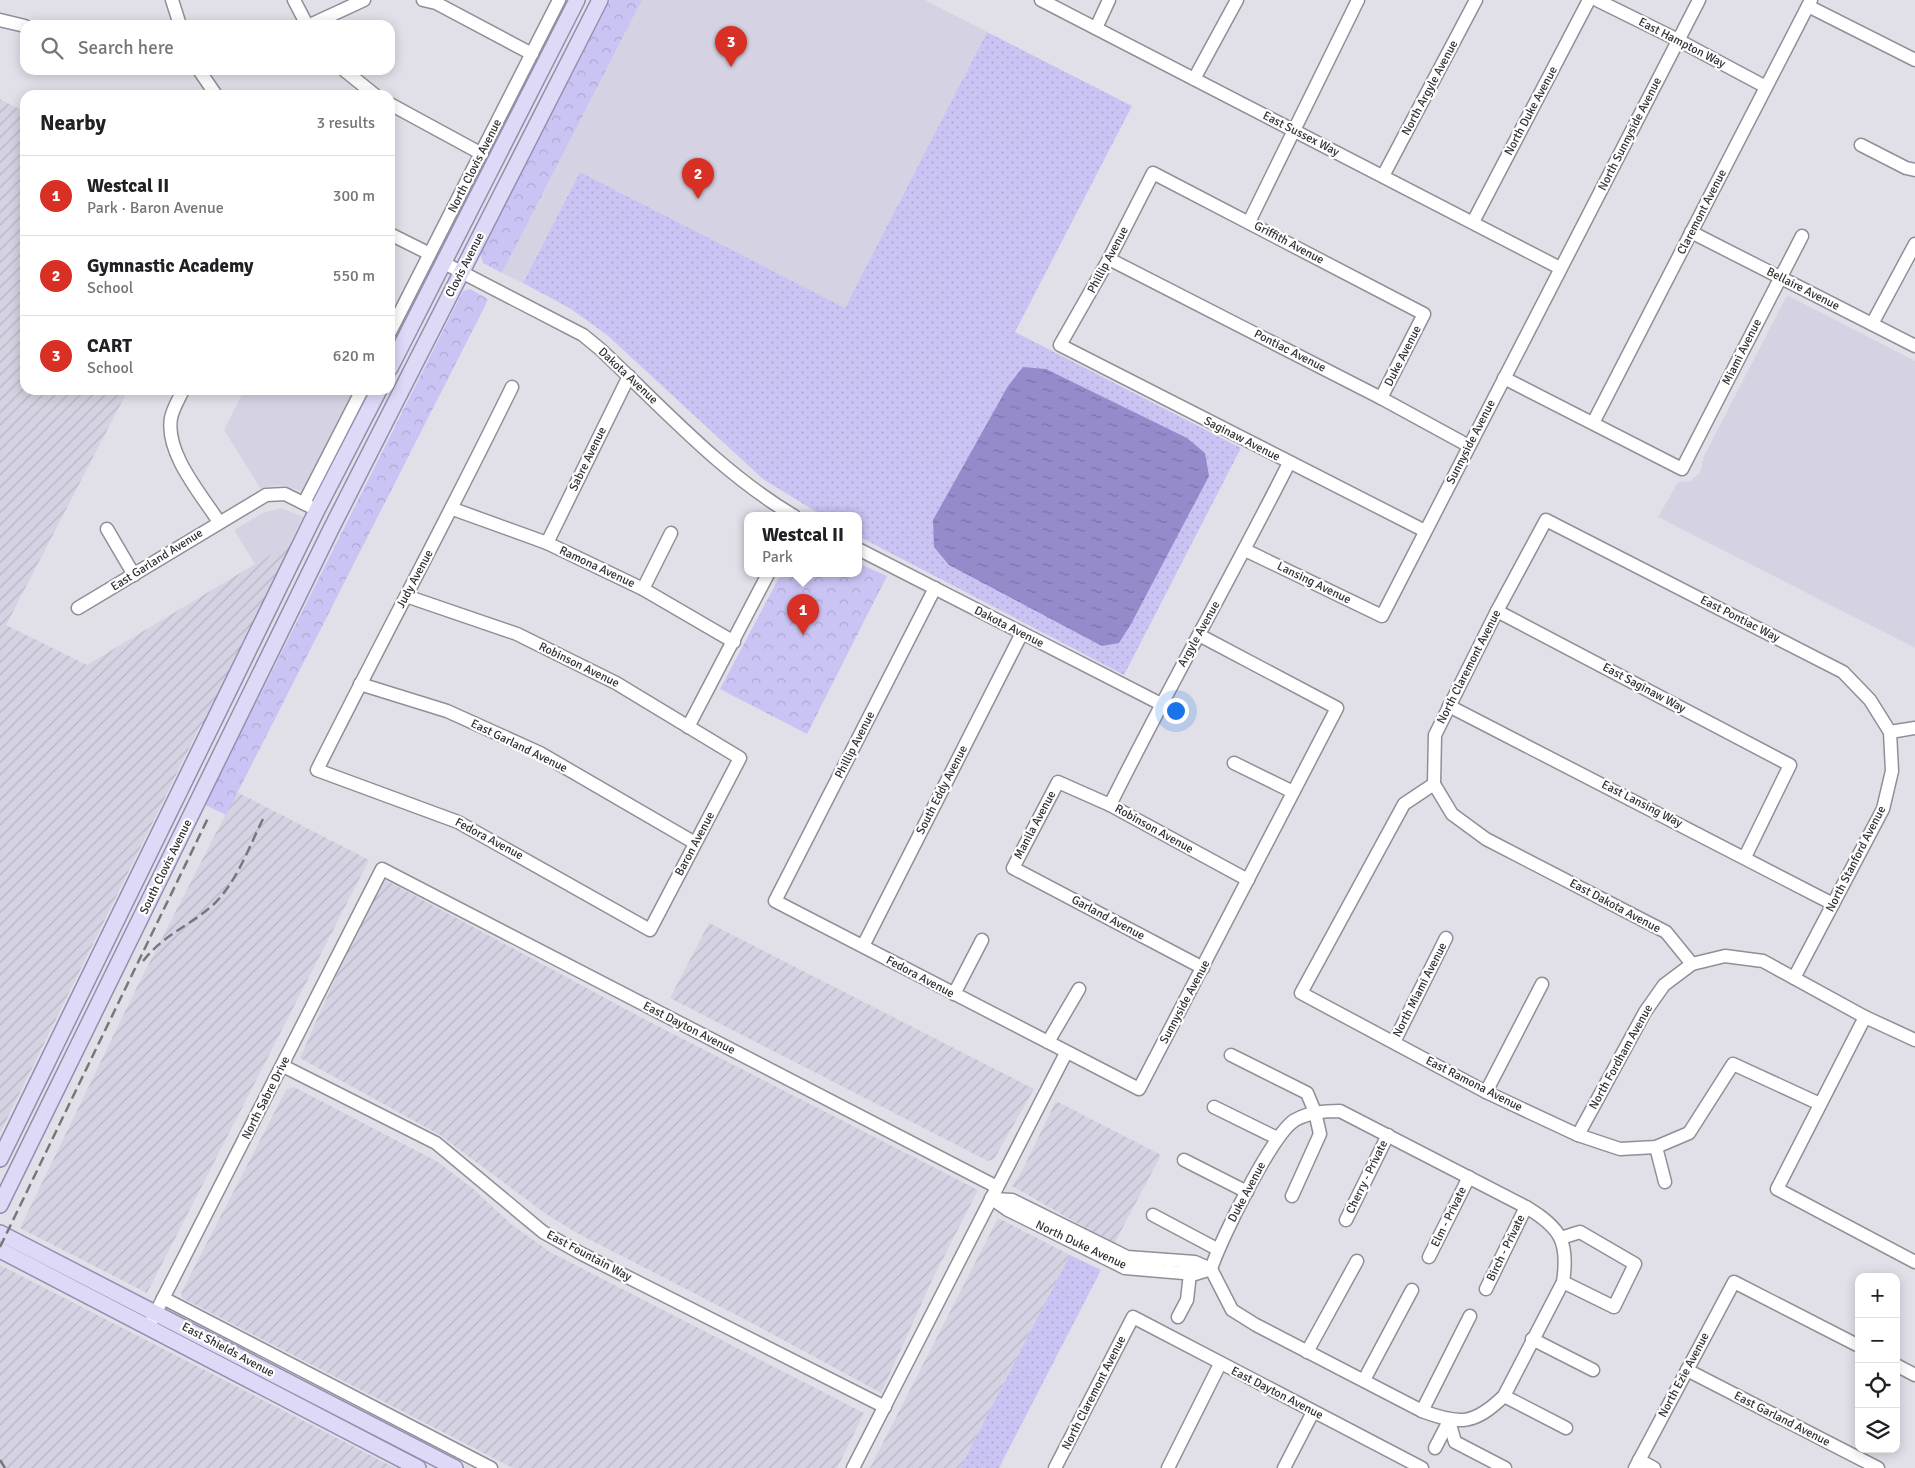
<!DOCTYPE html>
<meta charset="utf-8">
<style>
body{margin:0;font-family:Signika,sans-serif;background:#f6f6f6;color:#202124}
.controls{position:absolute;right:15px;bottom:15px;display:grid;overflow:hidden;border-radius:10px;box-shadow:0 2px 12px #0003}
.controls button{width:45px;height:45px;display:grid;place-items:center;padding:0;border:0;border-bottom:1px solid #e0e0e0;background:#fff;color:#202124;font:25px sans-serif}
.you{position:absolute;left:1175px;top:710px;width:18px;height:18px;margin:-12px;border:4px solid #fff;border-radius:50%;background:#1a73e8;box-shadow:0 0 0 8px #1a73e833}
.badge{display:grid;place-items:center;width:32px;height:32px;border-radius:50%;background:#d93025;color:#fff;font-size:16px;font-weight:700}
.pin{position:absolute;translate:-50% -41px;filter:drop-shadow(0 1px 2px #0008)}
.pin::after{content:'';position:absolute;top:26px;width:18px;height:15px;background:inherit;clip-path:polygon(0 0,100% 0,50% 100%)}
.popup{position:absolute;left:744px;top:512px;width:118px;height:65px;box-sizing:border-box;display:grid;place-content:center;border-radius:10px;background:#fff;filter:drop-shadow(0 1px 4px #0005);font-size:16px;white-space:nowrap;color:#757577}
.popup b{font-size:19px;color:#202124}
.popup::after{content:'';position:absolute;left:50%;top:100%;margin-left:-10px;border:10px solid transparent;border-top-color:#fff}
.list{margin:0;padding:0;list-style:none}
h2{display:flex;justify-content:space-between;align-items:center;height:65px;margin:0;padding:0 20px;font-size:21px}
h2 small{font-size:16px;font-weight:400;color:#757577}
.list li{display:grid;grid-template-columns:32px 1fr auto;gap:15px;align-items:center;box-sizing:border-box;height:80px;padding:0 20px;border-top:1px solid #e0e0e0}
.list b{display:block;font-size:19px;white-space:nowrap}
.list p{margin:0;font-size:16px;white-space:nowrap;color:#757577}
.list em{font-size:16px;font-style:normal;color:#757577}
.icon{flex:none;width:28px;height:28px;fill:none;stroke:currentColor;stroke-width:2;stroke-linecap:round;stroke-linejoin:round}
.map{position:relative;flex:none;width:1915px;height:1468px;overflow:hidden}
.search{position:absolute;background:#fff;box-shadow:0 2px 12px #0003;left:20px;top:20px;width:375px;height:55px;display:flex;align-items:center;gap:12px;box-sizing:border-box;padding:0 18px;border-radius:15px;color:#757577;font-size:19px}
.panel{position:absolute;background:#fff;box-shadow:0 2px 12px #0003;left:20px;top:90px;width:375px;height:305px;border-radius:15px}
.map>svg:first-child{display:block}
.built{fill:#d5d3e3}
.industrial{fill:url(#industrial-furrows)}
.grass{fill:url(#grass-dots)}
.park{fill:url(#park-crowns)}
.water{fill:url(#water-ripples)}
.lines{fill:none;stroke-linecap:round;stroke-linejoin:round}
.minor-casing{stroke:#908f97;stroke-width:15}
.major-casing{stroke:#938eb0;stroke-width:18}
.minor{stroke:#fff;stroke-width:12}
.major{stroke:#ddd9f7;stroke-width:15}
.rail{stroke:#76767b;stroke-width:2.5;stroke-dasharray:10 5;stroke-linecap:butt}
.labels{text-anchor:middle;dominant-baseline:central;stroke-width:4.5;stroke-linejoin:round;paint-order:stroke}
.street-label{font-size:12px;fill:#323235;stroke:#fff}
</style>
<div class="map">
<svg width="1915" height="1468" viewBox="0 0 1915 1468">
<defs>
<pattern id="industrial-furrows" width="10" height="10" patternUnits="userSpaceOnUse" patternTransform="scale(1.25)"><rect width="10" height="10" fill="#d5d3e3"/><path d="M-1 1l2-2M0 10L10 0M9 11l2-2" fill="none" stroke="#b7b6c3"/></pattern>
<pattern id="grass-dots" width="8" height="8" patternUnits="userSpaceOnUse" patternTransform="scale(1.25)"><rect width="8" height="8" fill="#cac4f4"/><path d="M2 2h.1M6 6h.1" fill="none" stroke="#aea9d2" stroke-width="1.8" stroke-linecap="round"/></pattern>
<pattern id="park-crowns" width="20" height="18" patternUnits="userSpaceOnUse" patternTransform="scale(1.25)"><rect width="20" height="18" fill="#cac4f4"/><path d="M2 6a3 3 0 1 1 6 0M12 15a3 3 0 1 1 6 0" fill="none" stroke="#aea9d2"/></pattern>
<pattern id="water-ripples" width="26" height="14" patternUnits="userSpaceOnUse" patternTransform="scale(1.25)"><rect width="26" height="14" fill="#958bcb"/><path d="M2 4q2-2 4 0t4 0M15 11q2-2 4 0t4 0" fill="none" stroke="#7a72a6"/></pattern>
</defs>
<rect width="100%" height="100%" fill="#e1e0e9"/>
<g class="built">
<path d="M 642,0 L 925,0 L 987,32 L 845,309 L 580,172 L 523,283 L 502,273 Z"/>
<path d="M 1789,296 L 1915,361 L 1915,648 L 1658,517 L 1678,482 L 1690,481 L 1700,473 L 1704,456 L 1786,297 Z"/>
<path d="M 244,390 L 353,391 L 302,491 L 281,485 L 260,488 L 224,430 Z"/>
<path d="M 281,508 L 303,517 L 290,543 L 255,564 L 234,530 L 263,513 Z"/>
</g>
<g class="industrial">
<path d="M 0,99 L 25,112 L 25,390 L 128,390 L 6,625 L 87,665 L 307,533 L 207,727 L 201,724 L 0,1133 Z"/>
<path d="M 237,792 L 369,860 L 147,1293 L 20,1228 L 136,989 Z"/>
<path d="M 380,877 L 646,1020 L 978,1190 L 933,1278 L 881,1393 L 750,1322 L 577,1233 L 546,1214 L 440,1135 L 300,1058 Z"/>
<path d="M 709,923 L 1034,1089 L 994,1159 L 988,1161 L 670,998 Z"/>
<path d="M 294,1087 L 438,1162 L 472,1188 L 511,1224 L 550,1252 L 864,1413 L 837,1468 L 513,1468 L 182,1298 L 181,1293 L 286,1090 Z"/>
<path d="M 1056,1101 L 1161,1155 L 1114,1244 L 1012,1186 L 1021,1173 Z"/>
<path d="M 998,1218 L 1070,1255 L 960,1468 L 870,1468 Z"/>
<path d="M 0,1265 L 395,1468 L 0,1468 Z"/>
</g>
<g class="grass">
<path d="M 987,32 L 1132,106 L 1015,332 L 1241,448 L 1124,675 L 858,536 L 858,516 L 823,516 L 763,479 L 607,335 L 571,309 L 523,283 L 580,172 L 845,308 Z"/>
<path d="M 1070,1255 L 1101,1270 L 999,1468 L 960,1468 Z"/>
</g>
<g class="park">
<path d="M 610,0 L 642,0 L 502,273 L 483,263 L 480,254 Z"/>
<path d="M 470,289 L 488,299 L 484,308 L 226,815 L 205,805 L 463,291 Z"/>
<path d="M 858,563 L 887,576 L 807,734 L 720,689 L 781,574 L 858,574 Z"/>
</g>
<path class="water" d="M 1023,367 L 1046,369 L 1187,438 L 1205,453 L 1209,476 L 1131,624 L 1119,643 L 1102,646 L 949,565 L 934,547 L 933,520 L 1008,386 Z"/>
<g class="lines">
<g class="minor-casing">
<g id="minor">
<path d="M 172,0 L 180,25"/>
<path d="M 294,0 L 307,25"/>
<path d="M 423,0 L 436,3 L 532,54"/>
<path d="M 1041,0 L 1560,268"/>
<path d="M 1597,0 L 1678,40 L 1766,87"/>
<path d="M 1808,6 L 1915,60"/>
<path d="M 0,20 L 25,26"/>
<path d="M 310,25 L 364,0"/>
<path d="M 1096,28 L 1109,0"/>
<path d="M 199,70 L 216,95"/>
<path d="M 344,70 L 375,95"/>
<path d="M 1194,79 L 1237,0"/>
<path d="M 390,104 L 482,154"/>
<path d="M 1861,145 L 1906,168 L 1915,170"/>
<path d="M 1383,176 L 1476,0"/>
<path d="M 1249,222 L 1358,0"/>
<path d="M 1473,222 L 1589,0"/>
<path d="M 1691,232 L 1915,346"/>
<path d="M 390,234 L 428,253"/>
<path d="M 1109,259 L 1381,398 L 1469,446"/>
<path d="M 444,263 L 583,335 L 600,349 C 662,407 720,472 794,516"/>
<path d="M 1872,324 L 1915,244"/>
<path d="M 390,332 L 559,0"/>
<path d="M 1504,378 L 1682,469 L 1802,236"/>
<path d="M 183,390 C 179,399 173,408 171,418 C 165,453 201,494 219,522"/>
<path d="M 1381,398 L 1424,314 L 1153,173 L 1109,259 L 1060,345 L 1425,531"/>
<path d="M 1593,423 L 1811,0"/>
<path d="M 304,503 L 362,390"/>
<path d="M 453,509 L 547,543 L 643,589 L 734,642"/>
<path d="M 107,529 L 134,575"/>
<path d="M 547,543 L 629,376"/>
<path d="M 858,549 L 1161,704"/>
<path d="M 1245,550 L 1382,616 L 1699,0"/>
<path d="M 935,588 L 775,901 L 1139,1089 L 1337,708 L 1199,635"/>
<path d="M 643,589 L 671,533"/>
<path d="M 406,596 L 517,634 L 616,683 L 740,758 L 650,930 L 458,822 L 317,770 C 381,642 449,516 512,387"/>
<path d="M 78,608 L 266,495 L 285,494 L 317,510"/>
<path d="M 1497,611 L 1790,765 L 1745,857"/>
<path d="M 360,684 L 447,711 L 540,753 L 695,843"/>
<path d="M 1449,706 L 1833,904"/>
<path d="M 688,727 L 768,574"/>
<path d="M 1890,732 L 1915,728"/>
<path d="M 1234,763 L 1293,792"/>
<path d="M 1434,784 L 1435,735 L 1497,611 L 1546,520 L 1843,672 L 1870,700 L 1890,732 L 1892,771 L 1883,809 L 1794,978"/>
<path d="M 1434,784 L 1404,804 L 1301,993 L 1486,1092 L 1578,1135 L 1620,1149 L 1656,1147 L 1689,1133 L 1733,1064 L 1820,1104"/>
<path d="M 1434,784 L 1452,814 L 1486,839 L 1666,932 L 1692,964 L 1725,956 L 1763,961 L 1865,1017 L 1915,1040"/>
<path d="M 1110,805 C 1167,690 1231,578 1289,463"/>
<path d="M 863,946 L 1022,633"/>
<path d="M 1203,968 L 1013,868 L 1058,782 L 1110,805 L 1248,880"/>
<path d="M 954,994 L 982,940"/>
<path d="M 1865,1017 L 1777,1189 L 1915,1262"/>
<path d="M 1048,1042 L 1079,989"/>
<path d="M 1394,1042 L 1446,938"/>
<path d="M 1231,1055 L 1307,1093 L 1315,1112 L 1320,1134 L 1292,1196"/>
<path d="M 283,1066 L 436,1143 L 543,1232 L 582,1254 L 885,1407"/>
<path d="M 1486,1092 L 1542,984"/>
<path d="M 1214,1107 L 1277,1138"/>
<path d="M 1340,1111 L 1526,1207 C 1561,1228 1569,1242 1563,1282 L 1504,1396 C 1474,1425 1460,1425 1422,1411 L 1256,1325 L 1232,1310 L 1211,1269 C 1220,1241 1272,1134 1295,1120 C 1310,1112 1324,1111 1340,1111 Z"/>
<path d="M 1578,1135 L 1645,1012 L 1664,985 L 1692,964"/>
<path d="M 1656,1147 L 1665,1182"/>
<path d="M 1184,1160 L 1247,1192"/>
<path d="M 991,1198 L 1008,1210 L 1125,1268 L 1195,1274 L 1211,1269"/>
<path d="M 993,1199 L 1012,1200 L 1127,1257 L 1195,1262 L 1211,1269"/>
<path d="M 1153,1215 L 1217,1249"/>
<path d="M 1346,1220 L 1388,1135"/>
<path d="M 1561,1238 L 1580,1232 L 1635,1264 L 1614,1307 L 1563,1282"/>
<path d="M 1429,1257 L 1469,1177"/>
<path d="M 1486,1289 L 1526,1207"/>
<path d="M 163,1298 L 491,1468"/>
<path d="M 1178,1317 L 1187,1300 L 1191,1265"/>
<path d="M 151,1322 L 382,869 L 997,1187"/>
<path d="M 1532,1339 L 1593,1370"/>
<path d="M 1307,1352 L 1357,1261"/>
<path d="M 1896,1365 L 1915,1375"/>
<path d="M 1687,1370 L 1878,1468"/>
<path d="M 1364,1380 L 1412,1290"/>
<path d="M 1504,1396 L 1566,1428"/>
<path d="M 1422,1411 L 1470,1316"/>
<path d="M 1449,1421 L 1455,1442 L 1505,1468"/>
<path d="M 1435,1448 L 1449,1421"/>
<path d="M 1639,1460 L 1654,1468"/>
<path d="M 853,1468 L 1066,1053"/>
<path d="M 1055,1468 L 1133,1317 L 1422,1468"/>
<path d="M 1168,1468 L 1220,1364"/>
<path d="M 1284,1468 L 1313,1412"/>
<path d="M 1635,1468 L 1734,1282 L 1859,1346"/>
</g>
</g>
<g class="major-casing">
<g id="major">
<path d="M 390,368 L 577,0"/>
<path d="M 0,1159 L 317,510 L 379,390"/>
<path d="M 0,1205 L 331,529 L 600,0"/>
<path d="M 0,1233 L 455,1468"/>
<path d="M 0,1250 L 418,1468"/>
</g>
</g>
<use href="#minor" class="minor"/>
<use href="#major" class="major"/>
<g class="rail">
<path d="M 143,961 C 166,932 191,926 215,903 C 237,881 249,847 263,819"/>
<path d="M 0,1247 L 209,816"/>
<path d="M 0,1460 L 5,1468"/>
</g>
</g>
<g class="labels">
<g class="street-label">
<text transform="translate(1682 43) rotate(27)">East Hampton Way</text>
<text transform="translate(1430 88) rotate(-62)">North Argyle Avenue</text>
<text transform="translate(1531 111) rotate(-62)">North Duke Avenue</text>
<text transform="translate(1301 134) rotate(27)">East Sussex Way</text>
<text transform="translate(1630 134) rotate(-63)">North Sunnyside Avenue</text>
<text transform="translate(475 166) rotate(-63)">North Clovis Avenue</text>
<text transform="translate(1702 212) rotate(-63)">Claremont Avenue</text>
<text transform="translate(1289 243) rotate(28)">Griffith Avenue</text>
<text transform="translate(1108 260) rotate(-62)">Phillip Avenue</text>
<text transform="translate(465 265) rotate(-63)">Clovis Avenue</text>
<text transform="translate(1803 289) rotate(27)">Bellaire Avenue</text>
<text transform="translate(1290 351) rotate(27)">Pontiac Avenue</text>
<text transform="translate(1742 352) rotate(-63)">Miami Avenue</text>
<text transform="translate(1403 356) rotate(-63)">Duke Avenue</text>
<text transform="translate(628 376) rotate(43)">Dakota Avenue</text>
<text transform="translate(1242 439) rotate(27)">Saginaw Avenue</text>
<text transform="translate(1471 442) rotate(-63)">Sunnyside Avenue</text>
<text transform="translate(588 459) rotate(-64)">Sabre Avenue</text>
<text transform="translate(157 560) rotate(-32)">East Garland Avenue</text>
<text transform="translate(597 567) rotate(25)">Ramona Avenue</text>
<text transform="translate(415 579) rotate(-62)">Judy Avenue</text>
<text transform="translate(1314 583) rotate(26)">Lansing Avenue</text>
<text transform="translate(1740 619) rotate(27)">East Pontiac Way</text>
<text transform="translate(1009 627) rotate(27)">Dakota Avenue</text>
<text transform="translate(1199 634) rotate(-61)">Argyle Avenue</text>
<text transform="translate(579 665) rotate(26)">Robinson Avenue</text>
<text transform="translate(1469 667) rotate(-63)">North Claremont Avenue</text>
<text transform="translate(1644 688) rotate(28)">East Saginaw Way</text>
<text transform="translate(855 745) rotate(-63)">Phillip Avenue</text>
<text transform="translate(519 746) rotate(26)">East Garland Avenue</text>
<text transform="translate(942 790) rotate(-63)">South Eddy Avenue</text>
<text transform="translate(1642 804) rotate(27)">East Lansing Way</text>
<text transform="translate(1035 825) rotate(-62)">Manila Avenue</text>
<text transform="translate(1154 829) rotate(29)">Robinson Avenue</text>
<text transform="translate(489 839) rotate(28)">Fedora Avenue</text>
<text transform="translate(695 844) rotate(-62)">Baron Avenue</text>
<text transform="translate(1856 859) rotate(-63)">North Stanford Avenue</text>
<text transform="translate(166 867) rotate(-64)">South Clovis Avenue</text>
<text transform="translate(1615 906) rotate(28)">East Dakota Avenue</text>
<text transform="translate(1108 918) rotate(28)">Garland Avenue</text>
<text transform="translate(920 977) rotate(28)">Fedora Avenue</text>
<text transform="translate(1420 990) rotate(-63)">North Miami Avenue</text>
<text transform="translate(1185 1002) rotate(-62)">Sunnyside Avenue</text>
<text transform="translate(689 1028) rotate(27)">East Dayton Avenue</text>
<text transform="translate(1621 1057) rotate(-61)">North Fordham Avenue</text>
<text transform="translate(1474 1084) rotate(27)">East Ramona Avenue</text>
<text transform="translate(266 1098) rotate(-63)">North Sabre Drive</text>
<text transform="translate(1367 1177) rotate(-64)">Cherry - Private</text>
<text transform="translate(1247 1192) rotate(-62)">Duke Avenue</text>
<text transform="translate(1449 1217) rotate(-64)">Elm - Private</text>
<text transform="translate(1081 1245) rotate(25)">North Duke Avenue</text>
<text transform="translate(1506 1248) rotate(-64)">Birch - Private</text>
<text transform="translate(589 1256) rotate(28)">East Fountain Way</text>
<text transform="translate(228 1350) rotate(28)">East Shields Avenue</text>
<text transform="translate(1684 1375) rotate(-62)">North Ezie Avenue</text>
<text transform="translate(1094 1393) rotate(-63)">North Claremont Avenue</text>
<text transform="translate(1277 1393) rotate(27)">East Dayton Avenue</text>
<text transform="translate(1782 1419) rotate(27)">East Garland Avenue</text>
</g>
</g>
</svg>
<div class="controls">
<button>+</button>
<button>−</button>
<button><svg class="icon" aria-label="locate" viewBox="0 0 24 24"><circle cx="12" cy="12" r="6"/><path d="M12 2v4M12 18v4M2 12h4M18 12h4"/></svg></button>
<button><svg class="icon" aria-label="layers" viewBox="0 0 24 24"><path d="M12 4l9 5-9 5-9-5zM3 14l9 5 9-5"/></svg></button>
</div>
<div class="you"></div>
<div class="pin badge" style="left:803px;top:635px">1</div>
<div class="popup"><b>Westcal II</b>Park</div>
<div class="pin badge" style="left:698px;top:199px">2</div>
<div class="pin badge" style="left:731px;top:67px">3</div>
<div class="search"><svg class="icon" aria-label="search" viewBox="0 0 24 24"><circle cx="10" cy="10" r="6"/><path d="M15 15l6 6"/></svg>Search here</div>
<section class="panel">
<h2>Nearby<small>3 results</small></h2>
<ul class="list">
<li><span class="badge">1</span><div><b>Westcal II</b><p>Park · Baron Avenue</p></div><em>300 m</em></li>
<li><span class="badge">2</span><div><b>Gymnastic Academy</b><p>School</p></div><em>550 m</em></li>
<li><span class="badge">3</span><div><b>CART</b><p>School</p></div><em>620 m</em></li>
</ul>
</section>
</div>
